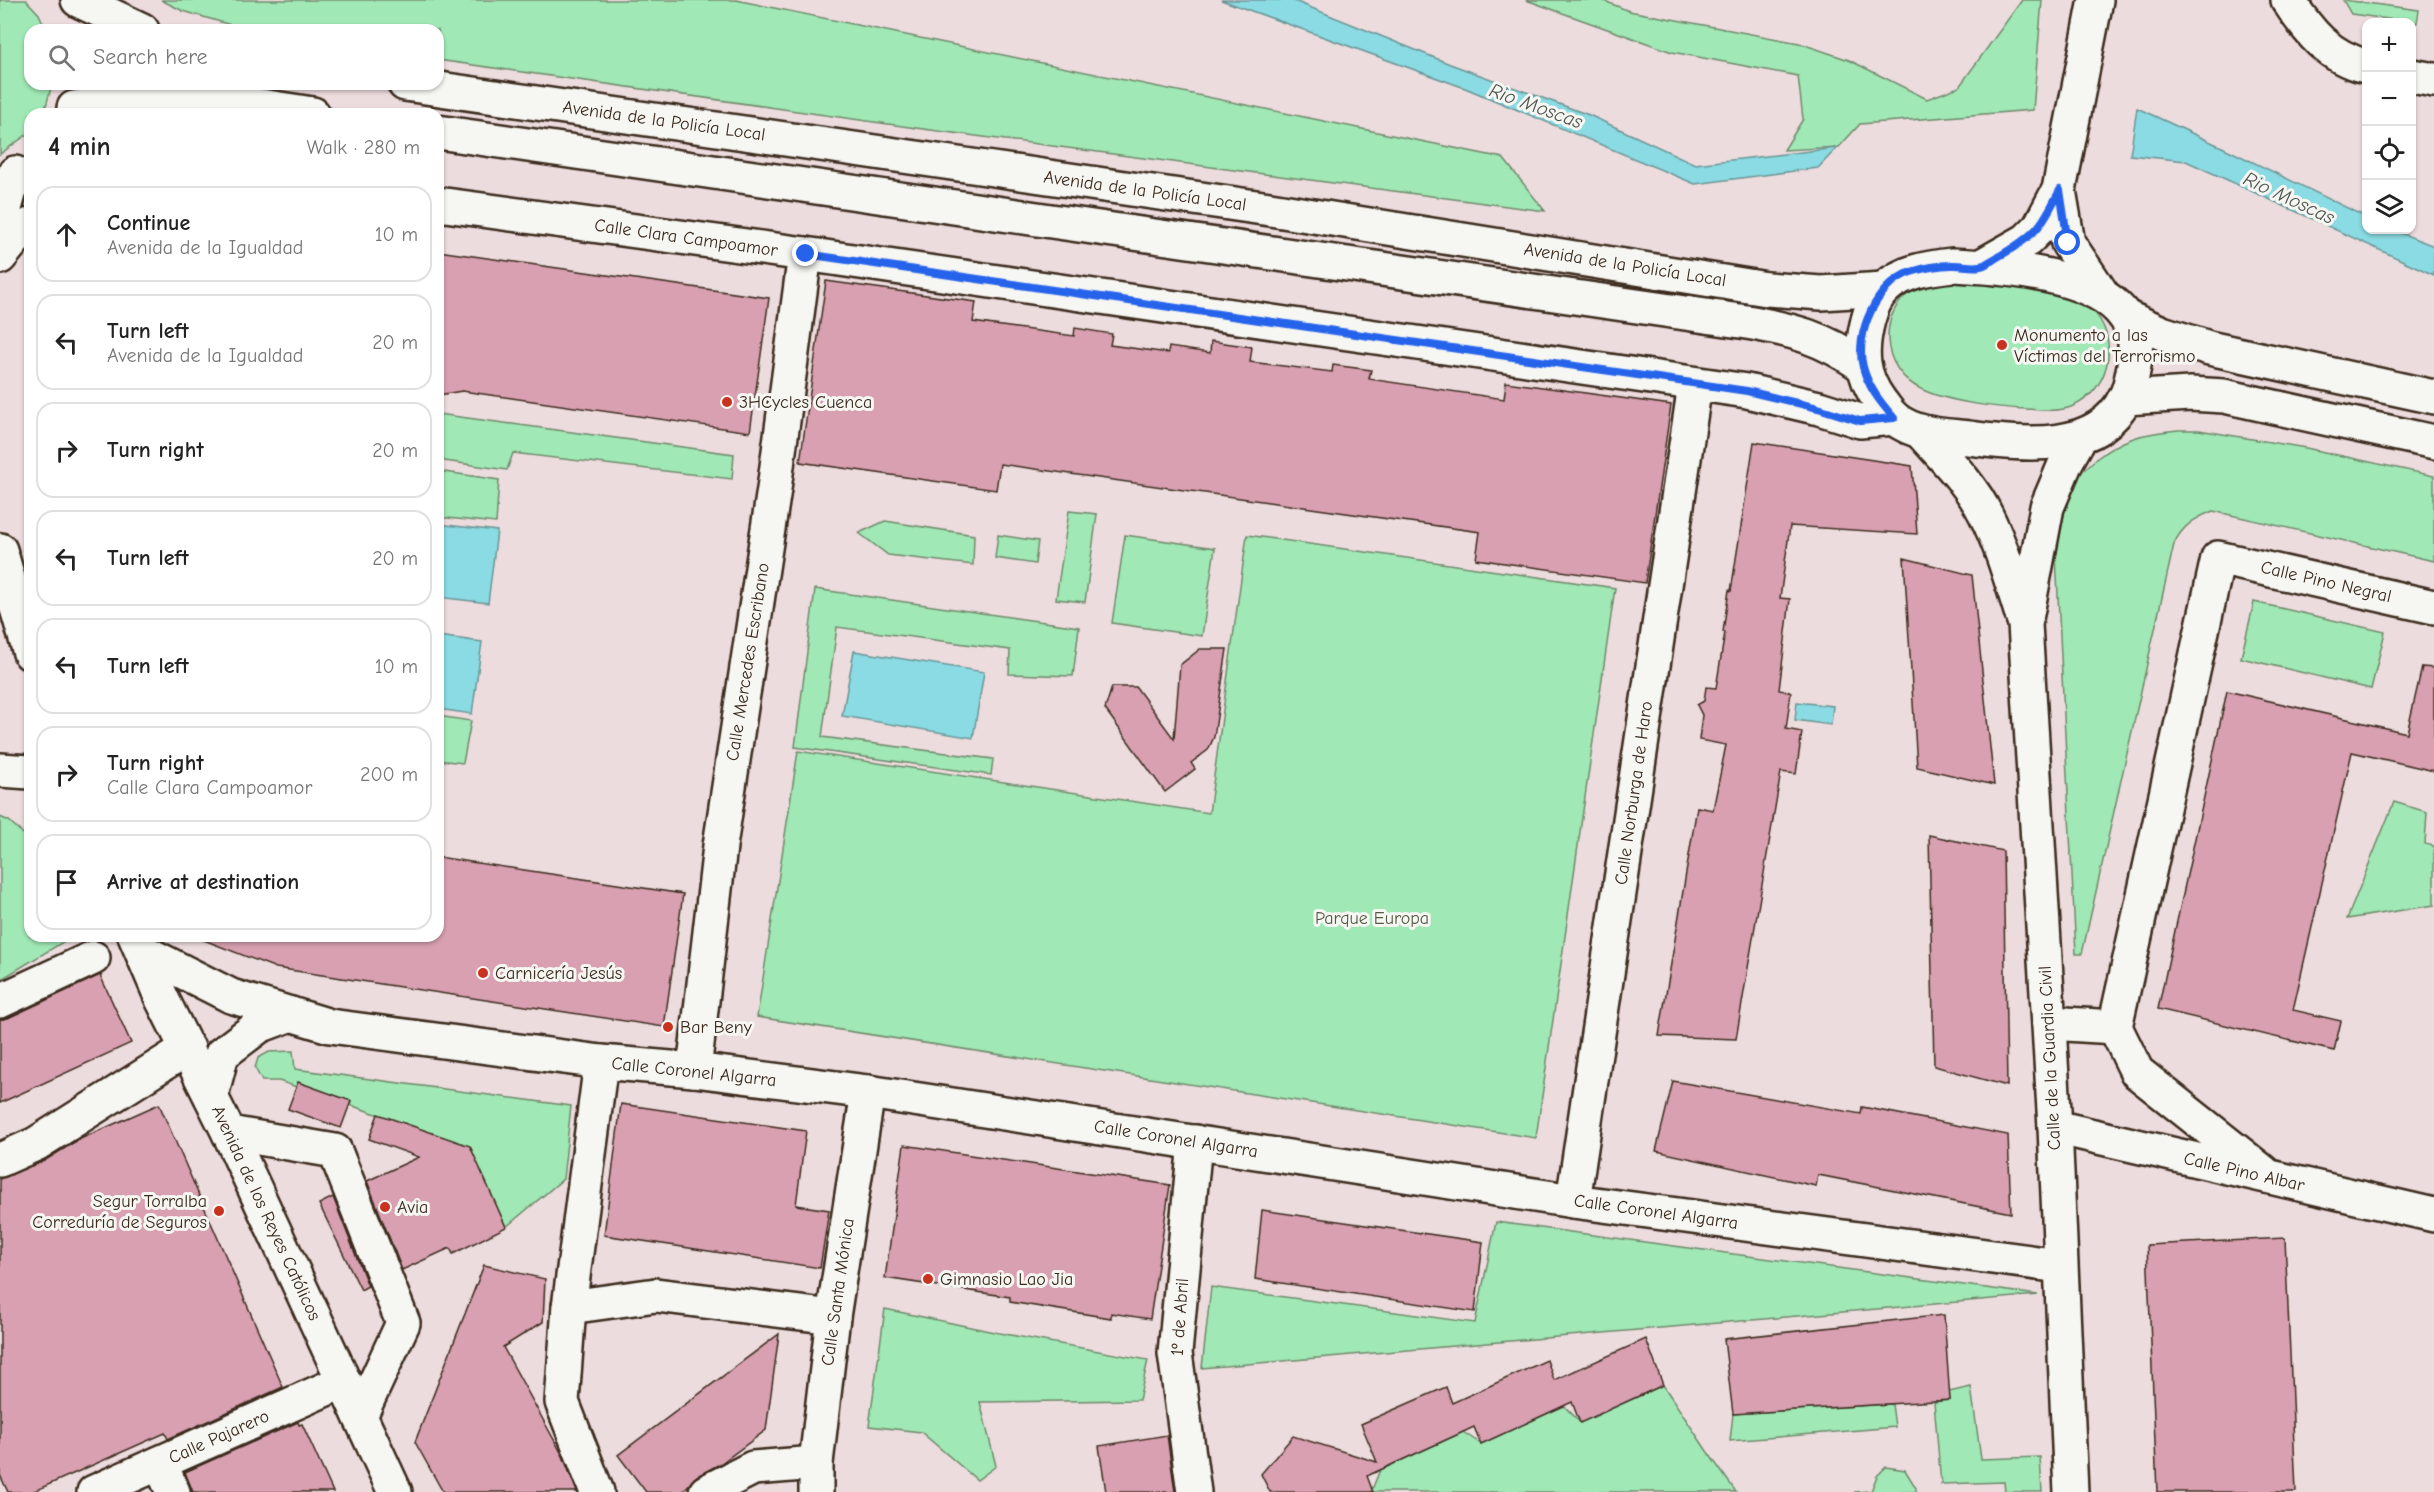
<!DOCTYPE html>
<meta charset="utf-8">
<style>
body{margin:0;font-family:"Comic Neue",sans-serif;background:#f2f2f2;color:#222}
.controls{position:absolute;right:18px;top:18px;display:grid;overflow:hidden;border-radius:12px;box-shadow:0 2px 4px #0004}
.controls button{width:54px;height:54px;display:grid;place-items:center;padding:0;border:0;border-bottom:2px solid #e0e0e0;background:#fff;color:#222;font:30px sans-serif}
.stop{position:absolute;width:18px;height:18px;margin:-14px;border:4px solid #2563eb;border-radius:50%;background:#fff}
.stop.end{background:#2563eb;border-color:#fff;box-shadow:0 2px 6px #0008}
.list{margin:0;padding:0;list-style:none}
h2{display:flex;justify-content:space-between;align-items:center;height:78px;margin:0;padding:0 24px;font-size:26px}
h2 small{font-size:20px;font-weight:400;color:#767676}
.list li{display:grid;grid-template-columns:39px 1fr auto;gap:18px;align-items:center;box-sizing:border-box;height:96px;margin:0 12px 12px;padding:0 12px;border:2px solid #e0e0e0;border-radius:18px}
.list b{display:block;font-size:22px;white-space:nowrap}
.list p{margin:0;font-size:20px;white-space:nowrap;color:#767676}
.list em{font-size:20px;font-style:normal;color:#767676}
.icon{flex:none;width:33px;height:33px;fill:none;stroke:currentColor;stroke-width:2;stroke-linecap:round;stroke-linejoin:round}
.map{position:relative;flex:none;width:2434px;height:1492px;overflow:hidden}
.search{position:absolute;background:#fff;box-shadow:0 2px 4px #0004;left:24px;top:24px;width:420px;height:66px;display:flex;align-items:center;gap:15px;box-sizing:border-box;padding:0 21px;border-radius:18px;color:#767676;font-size:22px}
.panel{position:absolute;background:#fff;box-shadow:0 2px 4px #0004;left:24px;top:108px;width:420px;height:834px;border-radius:18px}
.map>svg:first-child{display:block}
.green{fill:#a0e8b6;stroke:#6e896a;stroke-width:1.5}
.water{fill:#8adbe3;stroke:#6a9494;stroke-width:1.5}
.building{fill:#d8a0b1;stroke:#3b2a1e;stroke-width:1.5}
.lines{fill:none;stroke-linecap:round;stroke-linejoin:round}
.street-casing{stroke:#3b2a1e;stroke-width:38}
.secondary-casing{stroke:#3b2a1e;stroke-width:38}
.street{stroke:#f6f6f2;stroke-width:33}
.secondary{stroke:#f6f6f2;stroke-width:33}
.route{stroke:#2563eb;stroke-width:8}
.poi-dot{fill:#c8321e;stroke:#f6f6f2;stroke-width:2}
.labels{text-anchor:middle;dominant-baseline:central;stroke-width:6;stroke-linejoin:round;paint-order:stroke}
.street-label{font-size:18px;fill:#3b2a1e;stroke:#f6f6f2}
.poi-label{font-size:18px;fill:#3b2a1e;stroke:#f6f6f2;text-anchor:start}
.park-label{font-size:18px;fill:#545a44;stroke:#f6f6f2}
.water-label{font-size:20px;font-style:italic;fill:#4f564f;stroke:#f6f6f2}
</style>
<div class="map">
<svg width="2434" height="1492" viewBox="0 0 2434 1492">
<rect width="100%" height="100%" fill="#eddcde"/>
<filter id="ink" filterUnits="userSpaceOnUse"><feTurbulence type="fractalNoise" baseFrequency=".0167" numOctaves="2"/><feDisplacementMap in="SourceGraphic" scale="12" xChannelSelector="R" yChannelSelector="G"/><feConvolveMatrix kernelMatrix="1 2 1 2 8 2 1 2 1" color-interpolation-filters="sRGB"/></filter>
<g filter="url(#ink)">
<g class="green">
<path d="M 0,0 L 26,0 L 39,14 L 46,30 L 30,30 L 30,84 L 52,84 L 46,106 L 41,114 L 30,114 L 29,133 L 0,154 Z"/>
<path d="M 161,0 L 736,0 L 1503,158 L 1545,211 L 923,129 L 438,60 L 438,30 L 248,30 L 183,11 Z"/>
<path d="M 1526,0 L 1602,0 L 1629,11 L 1799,43 L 1849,60 L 1927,99 L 1959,87 L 2022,0 L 2042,0 L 2033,110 L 1860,124 L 1839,147 L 1784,150 L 1803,119 L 1798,76 L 1672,52 Z"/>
<path d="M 2343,0 L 2419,10 L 2417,23 L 2351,14 Z"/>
<path d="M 1937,279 C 1962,281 1989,280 2014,284 C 2029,286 2044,291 2058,295 C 2067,297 2077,299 2084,303 C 2122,329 2114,390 2071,407 C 2058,412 2041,410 2026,409 C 1998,408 1949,402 1923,390 C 1878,370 1876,309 1919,285 C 1924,282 1931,281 1937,279 Z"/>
<path d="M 438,414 L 734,454 L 732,479 L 513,453 L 507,470 L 438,460 Z"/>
<path d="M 2178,430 L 2199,430 L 2306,448 L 2434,476 L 2434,561 L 2213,511 C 2195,518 2182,526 2174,544 L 2082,954 L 2076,954 L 2056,556 C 2061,531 2064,502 2076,479 C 2081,472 2089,465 2096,459 C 2123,438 2144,433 2178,430 Z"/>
<path d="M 438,471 L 499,480 L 496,523 L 438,517 Z"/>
<path d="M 1069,511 L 1097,514 L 1085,602 L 1056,599 Z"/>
<path d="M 885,521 L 974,535 L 973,565 L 888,555 L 859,533 Z"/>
<path d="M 998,535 L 1038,541 L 1035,564 L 995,558 Z"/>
<path d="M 1125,535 L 1215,548 L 1202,636 L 1112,623 Z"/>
<path d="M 1247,535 L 1615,588 L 1536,1138 L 757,1017 L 798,751 L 1209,813 Z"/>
<path d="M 815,589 L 1079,627 L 1073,676 L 1009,674 L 1010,650 L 837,627 L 822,737 L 993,759 L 991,775 L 795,747 Z"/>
<path d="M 2254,602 L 2385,632 L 2371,689 L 2241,658 Z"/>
<path d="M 438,716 L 471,721 L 463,763 L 438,760 Z"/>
<path d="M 2394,802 L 2427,812 L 2425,844 L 2434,846 L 2434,905 L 2347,919 Z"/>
<path d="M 0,817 L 9,821 L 30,840 L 30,936 L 73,936 L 0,980 Z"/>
<path d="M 293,1051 L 295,1069 L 571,1106 L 563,1179 L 506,1227 L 394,1120 L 279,1081 L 262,1081 L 255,1068 L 258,1058 L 269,1052 Z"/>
<path d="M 1496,1222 L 2038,1295 L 1202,1368 L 1211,1287 L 1475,1323 Z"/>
<path d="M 885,1309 L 994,1332 L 1148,1360 L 1139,1400 L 980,1402 L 996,1466 L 977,1480 L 921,1432 L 869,1426 Z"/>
<path d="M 1663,1385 L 1707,1451 L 1736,1492 L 1371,1492 L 1380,1470 L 1463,1432 L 1481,1444 L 1564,1406 L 1580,1422 Z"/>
<path d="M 1971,1387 L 1981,1459 L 2040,1457 L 2042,1492 L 2005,1492 L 2004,1482 L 1941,1484 L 1934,1402 L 1950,1400 L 1949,1392 Z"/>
<path d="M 1892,1404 L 1895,1427 L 1730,1441 L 1733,1414 Z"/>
<path d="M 1886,1467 L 1905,1470 L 1916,1488 L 1916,1492 L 1854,1492 L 1871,1491 L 1877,1476 Z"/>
</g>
<g class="water">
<path d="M 1221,0 L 1292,0 L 1450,64 L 1589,115 L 1695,164 L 1837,148 L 1818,168 L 1695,184 L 1465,88 Z"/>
<path d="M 2137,108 L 2224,148 L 2366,217 L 2366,230 L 2393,230 L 2434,246 L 2434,275 L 2186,161 L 2130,155 Z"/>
<path d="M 438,524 L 497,531 L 488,603 L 438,597 Z"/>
<path d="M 438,636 L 482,642 L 472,714 L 438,709 Z"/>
<path d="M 854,651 L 984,672 L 973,738 L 842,716 Z"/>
<path d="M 1797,702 L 1833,706 L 1831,725 L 1795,720 Z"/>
</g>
<g class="building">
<path d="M 438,251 L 769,298 L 750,432 L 462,391 L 438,395 Z"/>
<path d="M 826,281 L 976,302 L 973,322 L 1074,336 L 1075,328 L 1112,334 L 1110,345 L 1168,353 L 1169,347 L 1210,353 L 1211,341 L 1252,347 L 1250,362 L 1332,372 L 1333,365 L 1371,370 L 1369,379 L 1504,399 L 1506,382 L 1671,405 L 1645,583 L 1476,559 L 1480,532 L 1000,464 L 996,490 L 800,462 Z"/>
<path d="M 1754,442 L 1912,466 L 1917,534 L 1790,526 L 1780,598 L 1790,599 L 1779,690 L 1791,692 L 1786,729 L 1802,732 L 1796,774 L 1781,772 L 1736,1039 L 1659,1036 L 1697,807 L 1713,810 L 1726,745 L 1699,740 L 1702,715 L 1697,705 L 1704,701 L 1706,687 L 1716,688 L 1725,632 L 1723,632 L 1729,590 L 1731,591 Z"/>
<path d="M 1904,558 L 1972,575 L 1994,785 L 1917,767 Z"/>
<path d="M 1200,649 L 1227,649 L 1214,737 L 1208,750 L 1191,763 L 1195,769 L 1165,792 L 1105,709 L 1112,687 L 1136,687 L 1174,739 L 1180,665 Z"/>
<path d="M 2422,667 L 2434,668 L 2434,771 L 2352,752 L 2293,1010 L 2341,1021 L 2334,1051 L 2158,1009 L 2227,691 L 2407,733 Z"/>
<path d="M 1929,835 L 2003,851 L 2007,1086 L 1934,1066 Z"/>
<path d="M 438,857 L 683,894 L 664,1027 L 276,968 L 196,937 L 438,936 Z"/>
<path d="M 100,975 L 131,1043 L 0,1103 L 0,1019 L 8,1018 Z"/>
<path d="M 1673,1081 L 1861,1114 L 1862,1107 L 2008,1135 L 2011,1213 L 1818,1175 L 1816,1186 L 1656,1151 Z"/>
<path d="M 298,1082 L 351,1101 L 341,1128 L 288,1109 Z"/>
<path d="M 159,1104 L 283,1387 L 168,1439 L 165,1433 L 32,1492 L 8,1492 L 0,1475 L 0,1178 L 44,1161 L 78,1140 Z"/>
<path d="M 621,1104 L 806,1131 L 796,1205 L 829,1210 L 820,1268 L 604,1235 Z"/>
<path d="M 378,1114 L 470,1146 L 506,1227 L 453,1254 L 450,1248 L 402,1270 L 367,1181 L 419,1157 L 369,1139 Z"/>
<path d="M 904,1145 L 1170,1185 L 1150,1319 L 1111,1313 L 1111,1318 L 1010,1302 L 1010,1297 L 885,1278 Z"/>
<path d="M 333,1197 L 368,1286 L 361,1290 L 319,1204 Z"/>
<path d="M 1262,1210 L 1483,1242 L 1475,1312 L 1255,1279 Z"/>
<path d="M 2285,1238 L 2296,1492 L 2157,1492 L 2147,1245 Z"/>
<path d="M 484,1265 L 545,1279 L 543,1322 L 503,1347 L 563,1456 L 577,1492 L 443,1492 L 415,1442 Z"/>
<path d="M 1944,1315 L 1950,1400 L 1733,1414 L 1724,1339 Z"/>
<path d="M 779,1334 L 766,1430 L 720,1464 L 697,1476 L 682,1492 L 646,1492 L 618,1455 Z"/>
<path d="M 1646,1339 L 1663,1385 L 1580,1423 L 1572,1402 L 1481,1444 L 1474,1427 L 1367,1476 L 1373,1492 L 1270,1492 L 1261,1474 L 1293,1436 L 1377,1462 L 1361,1424 L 1446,1387 L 1452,1403 L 1547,1360 L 1554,1380 Z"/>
<path d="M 298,1422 L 299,1425 L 302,1424 L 333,1492 L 193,1492 L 185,1472 Z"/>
<path d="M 1167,1435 L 1175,1492 L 1106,1492 L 1099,1446 Z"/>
</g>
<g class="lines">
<g class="street-casing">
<g id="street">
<path d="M 2288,0 C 2308,31 2329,58 2366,66"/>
<path d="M 2412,76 L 2434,80"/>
<path d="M 2059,190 L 2068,243 L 2102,294"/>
<path d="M 438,204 L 805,254 L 1747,391 L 1819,408 L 1860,421 L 1894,418"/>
<path d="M 0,257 L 14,240 L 30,225"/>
<path d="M 1981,266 L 2027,240 L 2039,228 L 2059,190 L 2096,0"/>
<path d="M 1921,432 C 1944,458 1971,484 1986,515 C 2003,549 2013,587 2025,624 L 2055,1127 L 2071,1492"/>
<path d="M 2026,619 L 2047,507 L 2066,462 L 2080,437"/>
<path d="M 0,770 L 30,772"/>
<path d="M 142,951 L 231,996 L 330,1026 L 601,1062 L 694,1070 L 868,1092 L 1573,1201 L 2060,1266"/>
<path d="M 0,1001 L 93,958"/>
<path d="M 2049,1023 L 2115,1027"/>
<path d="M 2115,1027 L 2218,558 L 2434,607"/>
<path d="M 2115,1027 L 2137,1072 L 2263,1172"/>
<path d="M 694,1070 L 720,846 L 774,489 L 805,254"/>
<path d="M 211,1096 L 222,1054 L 259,1026 L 291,1014"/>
<path d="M 2055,1127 L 2434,1215"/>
<path d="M 229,1133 L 335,1151 L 403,1323 L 360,1416"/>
<path d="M 0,1160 L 36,1144 L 188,1048"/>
<path d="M 1573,1201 L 1695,385"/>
<path d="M 569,1307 L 656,1295 L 833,1317"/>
<path d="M 160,1463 L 173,1492"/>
<path d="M 94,1492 L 344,1381"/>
<path d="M 597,1492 L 562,1402 L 569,1307 L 601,1062"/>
<path d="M 706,1492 L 753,1468 L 816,1463"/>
<path d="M 816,1492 L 816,1463 L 833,1317 L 868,1092"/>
<path d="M 1194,1492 L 1175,1353 L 1195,1142"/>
</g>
</g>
<g class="secondary-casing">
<g id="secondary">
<path d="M 78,0 L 142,30"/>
<path d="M 405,84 L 1270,209 L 1767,289 L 1821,293 L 1884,289"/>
<path d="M 74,108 L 151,95 L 182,94 L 313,114"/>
<path d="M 438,132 L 1747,322 C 1794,330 1823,338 1862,365"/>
<path d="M 0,226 L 15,173"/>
<path d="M 1952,265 C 2010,268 2145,274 2135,359 C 2133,372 2131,387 2125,398 C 2097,455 2020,444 1969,438 C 1943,435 1916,435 1895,419 C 1889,414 1885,407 1880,401 C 1861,375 1860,351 1868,320 C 1871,309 1875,297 1885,288 C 1904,271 1927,268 1952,265 Z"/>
<path d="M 2128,318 L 2162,333 L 2209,348 L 2434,397"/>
<path d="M 2125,398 L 2190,394 L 2224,396 L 2434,442"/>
<path d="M 0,550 L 30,653"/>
<path d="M 135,936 L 162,999 L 229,1133 L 395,1492"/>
</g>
</g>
<use href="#street" class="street"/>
<use href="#secondary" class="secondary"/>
</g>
</g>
<g class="lines" filter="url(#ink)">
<path class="route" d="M 806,254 L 1747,391 L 1818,408 L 1860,421 L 1894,418 C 1881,403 1868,387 1863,367 C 1854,334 1877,283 1911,272 C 1924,268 1938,265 1952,265 C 1961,264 1975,269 1984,265 C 1990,262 1997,257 2003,254 C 2038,233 2042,225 2060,190 L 2068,243"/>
</g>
<g class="poi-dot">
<circle cx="2002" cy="345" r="6"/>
<circle cx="727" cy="402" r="6"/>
<circle cx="483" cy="973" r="6"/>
<circle cx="668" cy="1027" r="6"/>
<circle cx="385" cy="1207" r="6"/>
<circle cx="219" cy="1211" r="6"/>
<circle cx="928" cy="1279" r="6"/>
</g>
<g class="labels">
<g class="street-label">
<text transform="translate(664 121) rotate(8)">Avenida de la Policía Local</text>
<text transform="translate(1145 191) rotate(8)">Avenida de la Policía Local</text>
<text transform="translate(686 238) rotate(8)">Calle Clara Campoamor</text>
<text transform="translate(1625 265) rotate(9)">Avenida de la Policía Local</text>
<text transform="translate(2326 582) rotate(13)">Calle Pino Negral</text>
<text transform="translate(748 662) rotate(-81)">Calle Mercedes Escribano</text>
<text transform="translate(1634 793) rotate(-82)">Calle Norburga de Haro</text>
<text transform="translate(2050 1058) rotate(-93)">Calle de la Guardia Civil</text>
<text transform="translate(694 1072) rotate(6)">Calle Coronel Algarra</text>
<text transform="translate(1176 1139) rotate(9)">Calle Coronel Algarra</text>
<text transform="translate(2244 1172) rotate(13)">Calle Pino Albar</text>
<text transform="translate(1656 1212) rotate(8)">Calle Coronel Algarra</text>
<text transform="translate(266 1213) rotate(65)">Avenida de los Reyes Católicos</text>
<text transform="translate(838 1292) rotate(-82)">Calle Santa Mónica</text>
<text transform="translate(1180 1317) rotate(-86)">1º de Abril</text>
<text transform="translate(219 1437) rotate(-24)">Calle Pajarero</text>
</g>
<g class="poi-label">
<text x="2014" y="335">Monumento a las<tspan x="2014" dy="21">Víctimas del Terrorismo</tspan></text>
<text x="739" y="402">3HCycles Cuenca</text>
<text x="495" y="973">Carnicería Jesús</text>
<text x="680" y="1027">Bar Beny</text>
<text x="207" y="1201" text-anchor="end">Segur Torralba<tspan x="207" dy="21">Correduría de Seguros</tspan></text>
<text x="397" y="1207">Avia</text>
<text x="940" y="1279">Gimnasio Lao Jia</text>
</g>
<g class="park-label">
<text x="1372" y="918">Parque Europa</text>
</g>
<g class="water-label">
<text transform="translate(1536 106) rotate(20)">Rio Moscas</text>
<text transform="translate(2289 198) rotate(25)">Rio Moscas</text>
</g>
</g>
</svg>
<div class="controls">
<button>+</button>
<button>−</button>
<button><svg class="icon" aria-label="locate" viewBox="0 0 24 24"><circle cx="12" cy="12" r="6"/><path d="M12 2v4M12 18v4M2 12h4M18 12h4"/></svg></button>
<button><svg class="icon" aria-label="layers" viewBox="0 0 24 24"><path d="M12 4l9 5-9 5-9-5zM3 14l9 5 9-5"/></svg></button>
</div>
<div class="stop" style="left:2068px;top:243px"></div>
<div class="stop end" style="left:806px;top:254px"></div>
<div class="search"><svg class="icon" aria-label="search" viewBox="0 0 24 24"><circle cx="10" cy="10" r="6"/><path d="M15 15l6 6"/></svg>Search here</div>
<section class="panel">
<h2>4 min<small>Walk · 280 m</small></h2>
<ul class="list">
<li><svg class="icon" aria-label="ahead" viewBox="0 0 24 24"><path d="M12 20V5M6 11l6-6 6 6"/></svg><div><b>Continue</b><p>Avenida de la Igualdad</p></div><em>10 m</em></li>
<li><svg class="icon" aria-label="left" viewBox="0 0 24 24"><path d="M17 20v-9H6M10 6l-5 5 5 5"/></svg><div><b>Turn left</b><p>Avenida de la Igualdad</p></div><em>20 m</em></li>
<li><svg class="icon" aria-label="right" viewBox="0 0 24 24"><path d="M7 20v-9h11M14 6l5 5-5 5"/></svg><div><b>Turn right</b></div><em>20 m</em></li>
<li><svg class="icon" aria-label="left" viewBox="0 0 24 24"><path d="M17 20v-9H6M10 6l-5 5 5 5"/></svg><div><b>Turn left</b></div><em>20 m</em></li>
<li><svg class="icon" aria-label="left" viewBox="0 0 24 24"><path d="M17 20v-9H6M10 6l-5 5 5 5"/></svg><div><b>Turn left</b></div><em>10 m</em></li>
<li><svg class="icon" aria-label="right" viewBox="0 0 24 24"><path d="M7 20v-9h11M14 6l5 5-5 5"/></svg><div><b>Turn right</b><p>Calle Clara Campoamor</p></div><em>200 m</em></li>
<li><svg class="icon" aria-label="arrive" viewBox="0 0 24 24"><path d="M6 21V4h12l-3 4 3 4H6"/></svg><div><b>Arrive at destination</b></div></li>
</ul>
</section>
</div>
